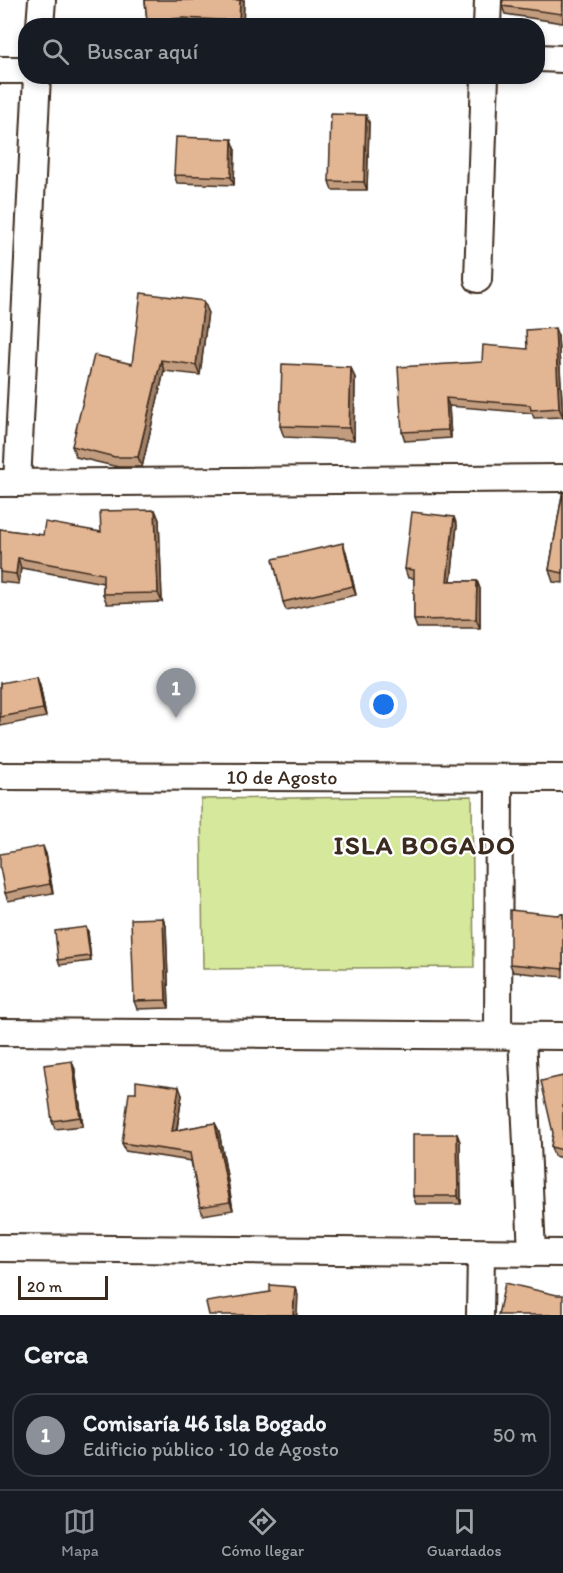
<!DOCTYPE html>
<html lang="es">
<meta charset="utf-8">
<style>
body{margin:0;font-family:Itim,sans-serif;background:#20242c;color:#f1f3f6}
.scale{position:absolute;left:18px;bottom:15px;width:90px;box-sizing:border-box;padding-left:6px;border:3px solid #3b2a1e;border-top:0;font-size:16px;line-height:21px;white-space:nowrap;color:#3b2a1e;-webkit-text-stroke:4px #fff;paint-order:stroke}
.you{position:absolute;left:384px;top:705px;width:21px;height:21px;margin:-15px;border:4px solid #fff;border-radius:50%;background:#1a73e8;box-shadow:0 0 0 9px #1a73e833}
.badge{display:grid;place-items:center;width:39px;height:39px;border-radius:50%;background:#8c9099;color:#fff;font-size:20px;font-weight:700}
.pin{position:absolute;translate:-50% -50px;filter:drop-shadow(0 2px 3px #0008)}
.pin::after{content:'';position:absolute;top:32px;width:21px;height:18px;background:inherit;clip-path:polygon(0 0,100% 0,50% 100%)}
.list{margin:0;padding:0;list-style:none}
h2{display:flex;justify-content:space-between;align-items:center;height:78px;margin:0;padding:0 24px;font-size:26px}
h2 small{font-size:20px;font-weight:400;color:#9ea1a6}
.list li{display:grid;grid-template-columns:39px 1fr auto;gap:18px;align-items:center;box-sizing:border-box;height:84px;margin:0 12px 12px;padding:0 12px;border:2px solid #363941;border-radius:24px}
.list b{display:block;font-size:22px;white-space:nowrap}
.list p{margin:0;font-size:20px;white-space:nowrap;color:#9ea1a6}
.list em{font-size:20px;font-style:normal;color:#9ea1a6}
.icon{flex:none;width:33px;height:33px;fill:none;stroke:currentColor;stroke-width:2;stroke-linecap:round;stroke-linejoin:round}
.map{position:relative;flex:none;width:563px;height:1315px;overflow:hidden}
.search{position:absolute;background:#171b24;box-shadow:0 3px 9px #0003;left:18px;right:18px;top:18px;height:66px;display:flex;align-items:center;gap:15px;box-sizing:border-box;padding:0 21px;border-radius:24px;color:#9ea1a6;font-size:22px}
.sheet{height:174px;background:#171b24}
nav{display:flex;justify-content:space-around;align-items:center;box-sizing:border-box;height:84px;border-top:2px solid #363941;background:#171b24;font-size:16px;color:#9ea1a6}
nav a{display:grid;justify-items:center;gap:3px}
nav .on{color:#8c9099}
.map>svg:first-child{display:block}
.pitch{fill:#d5e89c;stroke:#88895d;stroke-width:1.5}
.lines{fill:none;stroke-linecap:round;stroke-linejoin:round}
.minor-casing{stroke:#3b2a1e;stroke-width:30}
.minor{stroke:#fff;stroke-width:26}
.wall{fill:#c29c7e;stroke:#3b2a1e;stroke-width:1.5}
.shaded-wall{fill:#9e7f67;stroke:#3b2a1e;stroke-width:1.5}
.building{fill:#e2b593;stroke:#3b2a1e;stroke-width:1.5}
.labels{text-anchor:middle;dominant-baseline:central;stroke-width:4.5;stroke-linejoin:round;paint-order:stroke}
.street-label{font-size:20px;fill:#3b2a1e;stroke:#fff}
.district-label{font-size:26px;font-weight:bold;letter-spacing:1.5px;fill:#3b2a1e;stroke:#fff}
</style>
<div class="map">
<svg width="563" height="1315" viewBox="0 0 563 1315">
<rect width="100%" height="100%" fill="#fff"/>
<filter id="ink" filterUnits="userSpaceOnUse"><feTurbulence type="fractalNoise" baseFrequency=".0167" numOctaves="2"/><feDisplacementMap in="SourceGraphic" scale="12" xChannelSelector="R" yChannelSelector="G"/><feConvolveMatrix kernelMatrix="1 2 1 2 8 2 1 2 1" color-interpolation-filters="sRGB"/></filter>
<g filter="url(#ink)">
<path class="pitch" d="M 472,796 L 474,967 L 203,969 L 201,799 Z"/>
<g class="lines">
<g class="minor-casing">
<g id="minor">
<path d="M 40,26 L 42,0"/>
<path d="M 487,26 L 488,0"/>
<path d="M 538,58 L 563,59"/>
<path d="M 0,70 L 26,70"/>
<path d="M 478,279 L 485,76"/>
<path d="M 0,483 L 563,478"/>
<path d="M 17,483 L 37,76"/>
<path id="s1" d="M 0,776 L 563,778"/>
<path d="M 0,1032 L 563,1036"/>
<path d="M 498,1035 L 499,779"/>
<path d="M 522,1036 L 532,1253"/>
<path d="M 0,1248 L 563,1253"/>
<path d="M 480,1315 L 481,1254"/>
</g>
</g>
<use href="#minor" class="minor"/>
</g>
<g class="wall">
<path d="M 145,0 L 244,0 L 243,26 L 149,26 L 147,21 Z"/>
<path d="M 563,0 L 563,23 L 505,14 L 502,6 Z"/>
<path d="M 369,123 L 367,190 L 332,190 L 329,181 Z"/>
<path d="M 235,148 L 234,185 L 177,183 L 174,175 Z"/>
<path d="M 208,311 L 200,375 L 164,371 L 142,467 L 118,467 L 76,457 L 72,446 L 132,364 Z"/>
<path d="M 558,336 L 563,417 L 534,418 L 532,413 L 449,406 L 451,438 L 405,441 L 402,432 L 482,362 L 527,349 Z"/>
<path d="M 355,378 L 354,440 L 284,437 L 280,426 Z"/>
<path d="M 563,490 L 563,583 L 553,582 L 549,570 Z"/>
<path d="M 155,510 L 159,520 L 162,602 L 107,604 L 103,594 L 103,583 L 21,568 L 19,584 L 0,582 L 0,529 L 43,535 L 101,532 Z"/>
<path d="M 457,525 L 451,581 L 477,581 L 480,589 L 480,628 L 417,628 L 414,620 L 414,578 L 408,578 L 405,569 Z"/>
<path d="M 346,552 L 356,595 L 286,610 L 283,602 Z"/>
<path d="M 0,683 L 40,685 L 46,717 L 1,726 L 0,724 Z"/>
<path d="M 46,854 L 53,893 L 8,901 L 5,893 Z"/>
<path d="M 563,914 L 563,977 L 513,972 L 510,964 L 557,915 Z"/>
<path d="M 163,918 L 166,926 L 169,1008 L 137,1009 L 134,1001 Z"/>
<path d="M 88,932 L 91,961 L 60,965 L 58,960 Z"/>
<path d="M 75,1070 L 83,1126 L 55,1129 L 52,1121 Z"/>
<path d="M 563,1076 L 563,1158 L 554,1156 L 551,1147 Z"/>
<path d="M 136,1093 L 182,1095 L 177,1130 L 215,1123 L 219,1131 L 233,1210 L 203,1215 L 200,1207 L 191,1161 L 125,1151 L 122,1143 Z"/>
<path d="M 457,1134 L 460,1142 L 461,1204 L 416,1204 L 413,1196 Z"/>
</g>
<g class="shaded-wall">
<path d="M 240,0 L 244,0 L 243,26 L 241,26 L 239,21 Z"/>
<path d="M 366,115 L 369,123 L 367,190 L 364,182 Z"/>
<path d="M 232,139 L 235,148 L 234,185 L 231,177 Z"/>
<path d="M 204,301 L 208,311 L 200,375 L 196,365 Z"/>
<path d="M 555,328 L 558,336 L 563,417 L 559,408 Z"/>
<path d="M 161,360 L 164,371 L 142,467 L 138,457 Z"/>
<path d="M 351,367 L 355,378 L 354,440 L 349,428 Z"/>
<path d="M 446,398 L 449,406 L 451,438 L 448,430 Z"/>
<path d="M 155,510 L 159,520 L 162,602 L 158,593 Z"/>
<path d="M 454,517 L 457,525 L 450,589 L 447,581 Z"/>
<path d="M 343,543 L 346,552 L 356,595 L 353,586 Z"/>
<path d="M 18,558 L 21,568 L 19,584 L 16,574 Z"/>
<path d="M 477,581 L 480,589 L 480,628 L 476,619 Z"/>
<path d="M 37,676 L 40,685 L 46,717 L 43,709 Z"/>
<path d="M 43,846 L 46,854 L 53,893 L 50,884 Z"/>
<path d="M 163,918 L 166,926 L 169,1008 L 166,1000 Z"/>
<path d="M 86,927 L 88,932 L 91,961 L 90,956 Z"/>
<path d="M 72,1061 L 75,1070 L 83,1126 L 80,1117 Z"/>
<path d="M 179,1087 L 182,1095 L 175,1139 L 172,1131 Z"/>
<path d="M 215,1123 L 219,1131 L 233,1210 L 230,1202 Z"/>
<path d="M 457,1134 L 460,1142 L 461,1204 L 458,1196 Z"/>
<path d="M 295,1287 L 298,1295 L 297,1315 L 293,1315 Z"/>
</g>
<g class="building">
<path d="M 145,0 L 240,0 L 239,21 L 183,18 L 147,21 Z"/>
<path d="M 503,0 L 563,0 L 562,14 L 502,6 Z"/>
<path d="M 331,114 L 366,115 L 364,182 L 329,181 Z"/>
<path d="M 176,137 L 232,139 L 231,177 L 174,175 Z"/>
<path d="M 141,293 L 204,301 L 196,365 L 161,360 L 138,457 L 115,457 L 72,446 L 94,355 L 132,364 Z"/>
<path d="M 555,328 L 559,408 L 531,410 L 530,405 L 446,398 L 448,430 L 402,432 L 398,367 L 482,362 L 483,345 L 527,349 L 526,330 Z"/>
<path d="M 282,364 L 351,367 L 349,428 L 280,426 Z"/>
<path d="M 563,490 L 563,573 L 549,570 Z"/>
<path d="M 155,510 L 158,593 L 103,594 L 103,574 L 18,558 L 16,574 L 0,572 L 0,529 L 43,535 L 45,522 L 101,532 L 100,511 Z"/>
<path d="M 412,512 L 454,517 L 447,581 L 477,581 L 476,619 L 414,620 L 414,570 L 405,569 Z"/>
<path d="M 343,543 L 353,586 L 283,602 L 273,559 Z"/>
<path d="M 37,676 L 43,709 L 0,717 L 0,683 Z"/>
<path d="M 43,846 L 50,884 L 5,893 L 0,868 L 0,854 Z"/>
<path d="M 510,910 L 557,915 L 563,914 L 563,969 L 510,964 Z"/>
<path d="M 163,918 L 166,1000 L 134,1001 L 131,919 Z"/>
<path d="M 86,927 L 90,956 L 58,960 L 55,931 Z"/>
<path d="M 72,1061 L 80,1117 L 52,1121 L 44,1065 Z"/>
<path d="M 563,1076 L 563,1150 L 551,1147 L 553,1133 L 541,1081 Z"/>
<path d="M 136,1081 L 179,1087 L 172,1131 L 215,1123 L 230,1202 L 200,1207 L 190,1153 L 122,1143 L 129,1093 L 136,1093 Z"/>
<path d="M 413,1134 L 457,1134 L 458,1196 L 413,1196 Z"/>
<path d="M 505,1283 L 557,1295 L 563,1295 L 563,1315 L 498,1315 Z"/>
<path d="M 270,1285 L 295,1287 L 293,1315 L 209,1315 L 206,1302 L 270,1292 Z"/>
</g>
</g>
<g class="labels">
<g class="street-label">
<text stroke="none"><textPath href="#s1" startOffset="282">10 de Agosto</textPath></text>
</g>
<g class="district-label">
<text x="425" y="845">ISLA BOGADO</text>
</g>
</g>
</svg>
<div class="scale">20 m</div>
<div class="you"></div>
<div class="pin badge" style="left:176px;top:718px">1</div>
<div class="search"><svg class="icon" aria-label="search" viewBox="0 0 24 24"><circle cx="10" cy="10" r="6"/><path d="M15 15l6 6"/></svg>Buscar aquí</div>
</div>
<section class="sheet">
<h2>Cerca<small></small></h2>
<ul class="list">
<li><span class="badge">1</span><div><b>Comisaría 46 Isla Bogado</b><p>Edificio público · 10 de Agosto</p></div><em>50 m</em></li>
</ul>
</section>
<nav>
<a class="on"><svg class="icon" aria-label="map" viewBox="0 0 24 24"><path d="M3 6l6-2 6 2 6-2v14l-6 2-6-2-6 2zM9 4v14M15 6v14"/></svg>Mapa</a>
<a><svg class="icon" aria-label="directions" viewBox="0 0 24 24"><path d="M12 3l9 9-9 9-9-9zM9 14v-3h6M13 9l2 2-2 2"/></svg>Cómo llegar</a>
<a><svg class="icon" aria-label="saved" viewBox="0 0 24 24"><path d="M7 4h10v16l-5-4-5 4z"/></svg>Guardados</a>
</nav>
